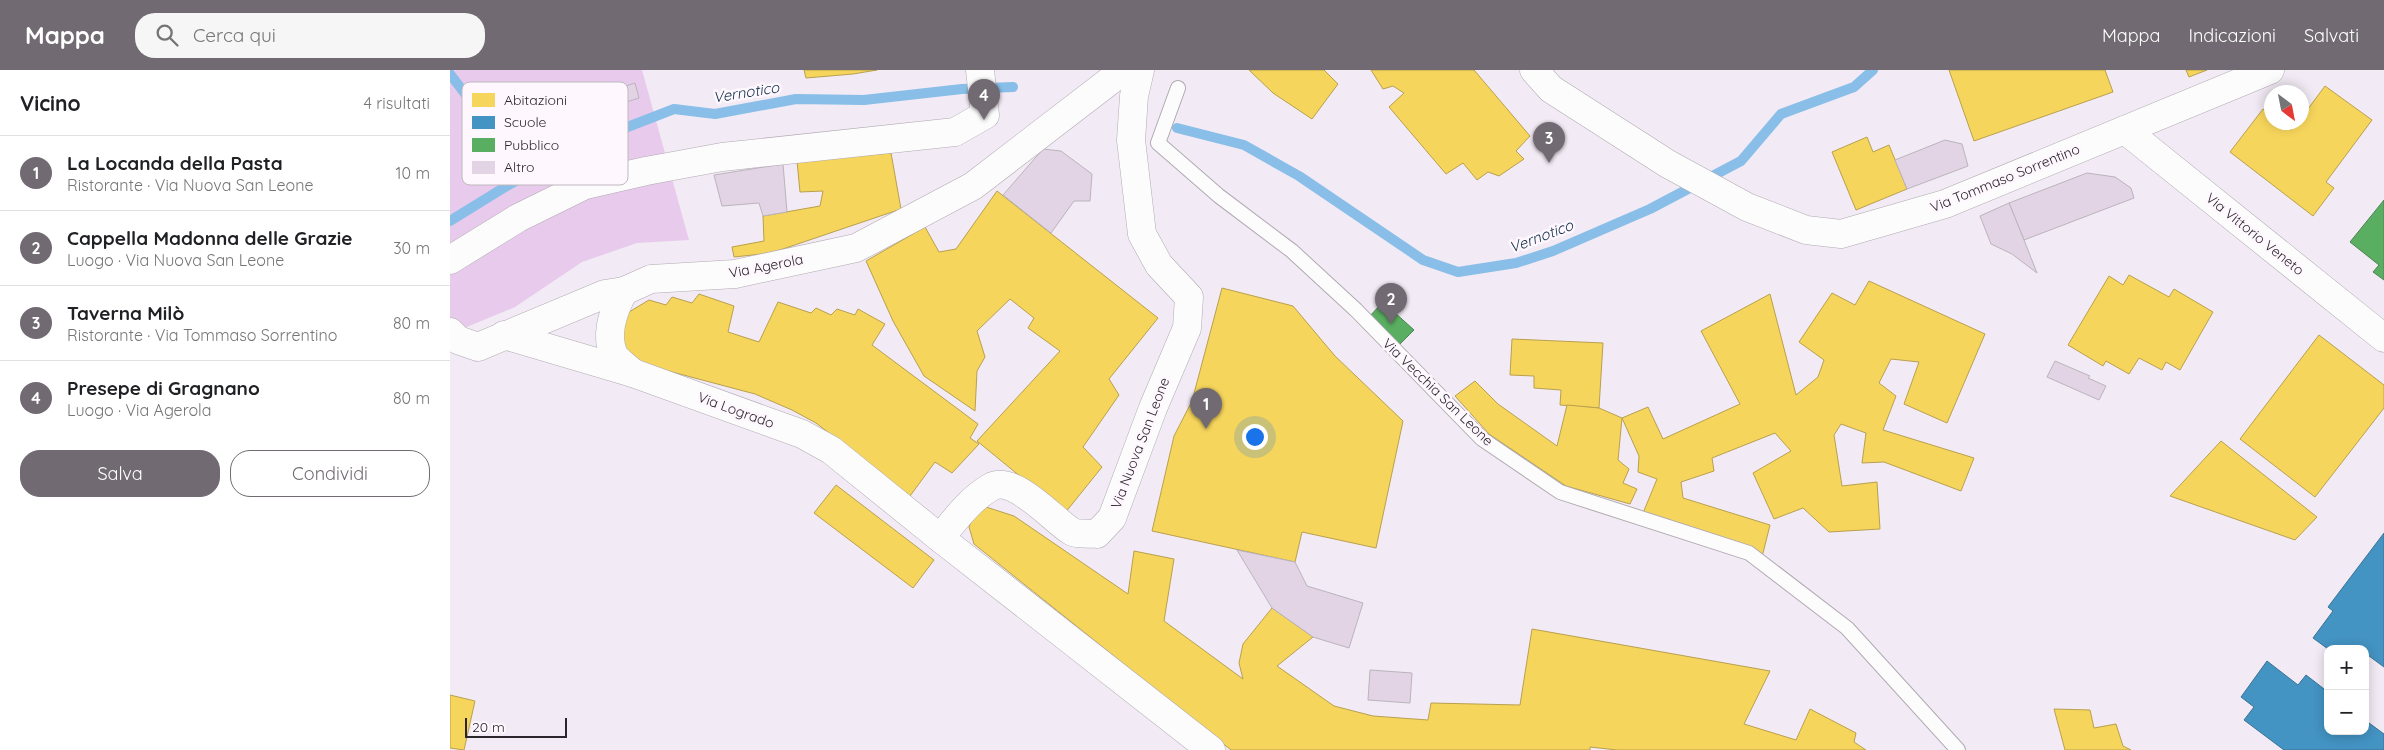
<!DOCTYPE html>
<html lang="it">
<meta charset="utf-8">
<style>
body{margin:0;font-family:Quicksand,sans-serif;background:#f6f6f6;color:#202124}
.controls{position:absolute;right:15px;bottom:15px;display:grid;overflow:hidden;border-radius:10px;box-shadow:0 2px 12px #0003}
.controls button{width:45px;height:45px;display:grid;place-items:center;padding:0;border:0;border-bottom:1px solid #e0e0e0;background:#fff;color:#202124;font:25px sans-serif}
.compass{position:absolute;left:1814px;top:15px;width:45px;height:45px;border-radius:50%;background:#fff;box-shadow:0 2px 12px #0003;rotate:148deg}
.scale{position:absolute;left:15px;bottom:12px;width:102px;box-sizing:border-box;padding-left:5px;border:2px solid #2b252c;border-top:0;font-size:14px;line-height:18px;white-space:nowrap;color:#2b252c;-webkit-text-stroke:4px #fef7fe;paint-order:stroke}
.you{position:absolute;left:804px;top:366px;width:18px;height:18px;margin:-12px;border:4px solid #fff;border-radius:50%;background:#1a73e8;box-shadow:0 0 0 8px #1a73e833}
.badge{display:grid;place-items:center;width:32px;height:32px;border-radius:50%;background:#716a72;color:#fff;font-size:16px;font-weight:700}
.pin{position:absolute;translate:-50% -41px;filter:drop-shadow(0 1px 2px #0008)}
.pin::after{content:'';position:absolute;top:26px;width:18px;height:15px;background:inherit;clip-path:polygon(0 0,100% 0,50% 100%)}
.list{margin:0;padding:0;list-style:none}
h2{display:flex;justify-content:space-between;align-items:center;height:65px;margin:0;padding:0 20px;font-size:21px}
h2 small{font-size:16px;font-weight:400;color:#757577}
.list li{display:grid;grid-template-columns:32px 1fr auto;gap:15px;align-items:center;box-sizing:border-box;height:75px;padding:0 20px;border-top:1px solid #e0e0e0}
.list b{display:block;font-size:19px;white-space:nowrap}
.list p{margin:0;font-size:16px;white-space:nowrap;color:#757577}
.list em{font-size:16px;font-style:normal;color:#757577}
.actions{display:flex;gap:10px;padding:15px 20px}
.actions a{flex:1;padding:11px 0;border:1px solid #716a72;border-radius:20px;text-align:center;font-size:18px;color:#716a72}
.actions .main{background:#716a72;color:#fff}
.icon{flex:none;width:28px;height:28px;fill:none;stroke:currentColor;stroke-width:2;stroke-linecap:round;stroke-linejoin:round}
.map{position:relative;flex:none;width:1934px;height:680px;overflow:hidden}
header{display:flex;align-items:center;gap:30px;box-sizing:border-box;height:70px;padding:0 25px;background:#716a72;color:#fff}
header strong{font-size:24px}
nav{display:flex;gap:28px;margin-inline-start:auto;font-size:18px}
.search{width:350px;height:45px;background:#f6f6f6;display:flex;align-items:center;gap:12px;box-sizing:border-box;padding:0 18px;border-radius:20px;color:#757577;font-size:19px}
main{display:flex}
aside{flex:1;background:#fff}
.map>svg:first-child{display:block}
.green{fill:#e8cbec}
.homes{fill:#f6d55c;stroke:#b9a04e}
.schools{fill:#4393c3;stroke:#3c7296}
.public{fill:#5aae61;stroke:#4c8551}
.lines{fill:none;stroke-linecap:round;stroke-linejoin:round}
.stream{stroke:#88bee8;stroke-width:10}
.building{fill:#e2d4e5;stroke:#bab4bb}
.service-casing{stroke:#b0aab1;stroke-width:16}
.minor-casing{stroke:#b0aab1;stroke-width:29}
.tertiary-casing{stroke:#b0aab1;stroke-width:29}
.service{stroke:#fdfcfd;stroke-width:14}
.minor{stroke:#fdfcfd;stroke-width:28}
.tertiary{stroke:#fdfcfd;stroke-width:28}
.labels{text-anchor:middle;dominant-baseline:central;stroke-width:5;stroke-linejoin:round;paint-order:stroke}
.street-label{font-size:14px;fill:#2b252c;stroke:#fef7fe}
.water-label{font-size:15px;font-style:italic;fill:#0e3148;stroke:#fef7fe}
.key{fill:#fef7fe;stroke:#bfb8bf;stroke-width:1}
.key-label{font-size:14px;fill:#2b252c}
</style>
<header>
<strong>Mappa</strong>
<div class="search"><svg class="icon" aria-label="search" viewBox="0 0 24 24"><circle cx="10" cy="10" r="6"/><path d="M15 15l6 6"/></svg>Cerca qui</div>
<nav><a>Mappa</a><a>Indicazioni</a><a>Salvati</a></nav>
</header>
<main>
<aside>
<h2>Vicino<small>4 risultati</small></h2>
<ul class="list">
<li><span class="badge">1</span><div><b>La Locanda della Pasta</b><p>Ristorante · Via Nuova San Leone</p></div><em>10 m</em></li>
<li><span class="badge">2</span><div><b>Cappella Madonna delle Grazie</b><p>Luogo · Via Nuova San Leone</p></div><em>30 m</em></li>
<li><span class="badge">3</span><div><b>Taverna Milò</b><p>Ristorante · Via Tommaso Sorrentino</p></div><em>80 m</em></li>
<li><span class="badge">4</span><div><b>Presepe di Gragnano</b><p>Luogo · Via Agerola</p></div><em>80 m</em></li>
</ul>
<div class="actions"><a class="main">Salva</a><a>Condividi</a></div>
</aside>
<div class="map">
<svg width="1934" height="680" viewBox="0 0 1934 680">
<rect width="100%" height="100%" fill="#f2eaf4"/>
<path class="green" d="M 0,0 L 192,0 L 239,170 L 187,173 L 132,192 L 65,237 L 0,264 Z"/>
<g class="homes">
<path d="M 354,0 L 427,0 L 403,4 L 356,8 Z"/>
<path d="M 799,0 L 874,0 L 888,14 L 862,49 L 823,23 Z"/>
<path d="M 921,0 L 1024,0 L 1080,66 L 1066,81 L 1074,89 L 1049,106 L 1038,102 L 1027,110 L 1013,93 L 996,104 L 939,37 L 954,23 L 943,16 L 933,19 Z"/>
<path d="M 1499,0 L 1655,0 L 1663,22 L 1524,71 Z"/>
<path d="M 1736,0 L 1757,0 L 1739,7 Z"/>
<path d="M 1875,16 L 1922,50 L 1876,112 L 1884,118 L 1863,146 L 1780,82 L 1813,39 L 1822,45 L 1822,52 L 1831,52 L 1841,60 L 1847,52 L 1852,52 L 1852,47 Z"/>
<path d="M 1417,67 L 1423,82 L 1439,75 L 1457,119 L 1406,140 L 1382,82 Z"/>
<path d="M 441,83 L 451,139 L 321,183 L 284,187 L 282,177 L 314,171 L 313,146 L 370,136 L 373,121 L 350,122 L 347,91 Z"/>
<path d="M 547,121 L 708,248 L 659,309 L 669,325 L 633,377 L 652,397 L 615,443 L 527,371 L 610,281 L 578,258 L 584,248 L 560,229 L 527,261 L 535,287 L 527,301 L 525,341 L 474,306 L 443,251 L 416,191 L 475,157 L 489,182 L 506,179 Z"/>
<path d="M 1679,205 L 1719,227 L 1724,219 L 1763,242 L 1730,300 L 1716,292 L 1712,300 L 1689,288 L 1679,304 L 1656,291 L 1653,296 L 1618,275 L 1659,206 L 1673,215 Z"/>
<path d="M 1419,211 L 1535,264 L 1497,353 L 1454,334 L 1469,292 L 1441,289 L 1429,313 L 1446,326 L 1433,360 L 1524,388 L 1511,421 L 1434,392 L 1412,393 L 1416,363 L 1391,354 L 1384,365 L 1392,416 L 1427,412 L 1430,459 L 1379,462 L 1353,438 L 1324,449 L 1303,403 L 1341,381 L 1325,363 L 1262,388 L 1264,401 L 1231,412 L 1233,428 L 1320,455 L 1312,487 L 1191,448 L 1207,409 L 1188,402 L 1189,386 L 1172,348 L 1198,337 L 1213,369 L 1290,334 L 1251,261 L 1320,224 L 1346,325 L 1368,307 L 1374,290 L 1349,272 L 1382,223 L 1405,235 Z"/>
<path d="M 772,218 L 843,236 L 885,286 L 953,351 L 926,478 L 852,462 L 845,492 L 702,461 L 724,366 L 742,331 Z"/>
<path d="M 249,224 L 284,236 L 278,262 L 309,272 L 328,232 L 361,243 L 366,238 L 381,245 L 387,239 L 405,245 L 408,239 L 435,254 L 422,275 L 528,354 L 520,368 L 529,374 L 502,403 L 485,392 L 460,426 L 366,353 L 342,340 L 305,324 L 177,290 L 170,265 L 179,242 L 199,230 L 216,235 L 222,227 L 242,233 Z"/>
<path d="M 1869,265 L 1934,315 L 1934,338 L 1865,427 L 1790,369 Z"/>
<path d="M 1062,269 L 1153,273 L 1149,338 L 1110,335 L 1111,320 L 1084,318 L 1084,306 L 1060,305 Z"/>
<path d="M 1025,311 L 1048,334 L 1107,376 L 1117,335 L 1149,338 L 1172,348 L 1168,390 L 1179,399 L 1173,413 L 1187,419 L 1180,434 L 1116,416 L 1039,364 L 1005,326 Z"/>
<path d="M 1771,371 L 1867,447 L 1845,470 L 1720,426 Z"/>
<path d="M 386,415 L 484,490 L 463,518 L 364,443 Z"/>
<path d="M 536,437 L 564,446 L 678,524 L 684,481 L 724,489 L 714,551 L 793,609 L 789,593 L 793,574 L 822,538 L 863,567 L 827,596 L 884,636 L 923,646 L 978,650 L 981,633 L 1070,635 L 1082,559 L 1320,601 L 1294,654 L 1346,670 L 1360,639 L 1406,663 L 1404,672 L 1416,680 L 1167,680 L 1140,677 L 1140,680 L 781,680 L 524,474 L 519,457 L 525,443 Z"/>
<path d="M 0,625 L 25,631 L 14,680 L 0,678 Z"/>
<path d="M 1604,639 L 1640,640 L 1644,658 L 1666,654 L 1673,676 L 1681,680 L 1615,680 Z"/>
</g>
<g class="schools">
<path d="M 1934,463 L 1934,597 L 1915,583 L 1915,579 L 1878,579 L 1863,568 L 1883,541 L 1878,537 Z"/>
<path d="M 1817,591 L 1848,615 L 1856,605 L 1878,622 L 1878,661 L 1915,661 L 1915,650 L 1934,664 L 1934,680 L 1834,680 L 1794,650 L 1804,637 L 1791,627 Z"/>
</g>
<g class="public">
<path d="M 1934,130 L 1934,210 L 1923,202 L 1929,195 L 1900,172 Z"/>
<path d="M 933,232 L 964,260 L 948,276 L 918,248 Z"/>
</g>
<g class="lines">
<g class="stream">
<path d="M 0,4 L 32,46 L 86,100"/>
<path d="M 727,58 L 794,75 L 849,106 L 973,190 L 1008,202 L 1066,193 L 1103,181 L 1200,139 L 1291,91 L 1331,44 L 1404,17 L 1423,0"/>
<path d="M 0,151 L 55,117 L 131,75 L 224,39 L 265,44 L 346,29 L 414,30 L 512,19 L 563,17"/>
</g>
</g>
<g class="building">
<path d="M 185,13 L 189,28 L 129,47 L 124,32 Z"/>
<path d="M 1495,70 L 1512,74 L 1518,96 L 1457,119 L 1445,90 Z"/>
<path d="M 593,79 L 611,81 L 642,104 L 640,131 L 624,131 L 601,163 L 553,125 Z"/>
<path d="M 333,94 L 337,142 L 313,146 L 309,133 L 272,136 L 264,105 Z"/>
<path d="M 1637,103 L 1665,107 L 1681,118 L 1684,128 L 1574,170 L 1559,133 Z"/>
<path d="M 1559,133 L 1574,170 L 1587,203 L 1562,184 L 1541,174 L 1530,146 Z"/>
<path d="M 1605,291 L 1640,306 L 1638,308 L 1656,316 L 1649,330 L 1597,307 Z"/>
<path d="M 787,480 L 845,492 L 857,516 L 913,533 L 899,578 L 863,567 L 822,538 Z"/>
<path d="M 920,600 L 962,603 L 960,633 L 918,630 Z"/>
</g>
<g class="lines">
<g class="service-casing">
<path id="service" d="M 728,18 L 708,73 L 769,126 L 842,181 L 906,240 L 1032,369 L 1110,422 L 1299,483 L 1397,558 L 1508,680"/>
</g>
<g class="minor-casing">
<g id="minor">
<path d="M 0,190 L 68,148 L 135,115 L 196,101 L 272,87 L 505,62 L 535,45 L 530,0"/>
<path d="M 490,468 C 505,450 520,429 541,417 C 564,404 603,450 621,461 C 627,465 640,463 647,464 L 662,448 L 703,338 L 737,258 L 739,227 L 709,195 L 692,164 L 681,70 L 684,26 L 690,0"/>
</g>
</g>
<g class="tertiary-casing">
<g id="tertiary">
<path d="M 1084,0 L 1101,19 L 1218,94 L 1297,137 L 1356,160 L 1391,164 L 1495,134 L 1820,0"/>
<path d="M 1675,60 L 1934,268"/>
<path d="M 174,221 C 164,239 155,262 163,283 C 166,290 178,298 183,303"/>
<path d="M 0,262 L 8,270 L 28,277 L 155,224 L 174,221 L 201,209 L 285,204 L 406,178 L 523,116 L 674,0"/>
<path d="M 54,265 L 183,303 L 352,364 L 381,380 L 490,468 L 761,680"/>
</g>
</g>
<use href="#service" class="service"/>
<use href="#minor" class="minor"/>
<use href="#tertiary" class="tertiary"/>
</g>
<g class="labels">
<g class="street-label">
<text transform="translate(1555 108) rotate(-22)">Via Tommaso Sorrentino</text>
<text transform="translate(1805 164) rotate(39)">Via Vittorio Veneto</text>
<text transform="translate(316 196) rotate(-11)">Via Agerola</text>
<text transform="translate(988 322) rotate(44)">Via Vecchia San Leone</text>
<text transform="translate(286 340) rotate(20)">Via Logrado</text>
<text transform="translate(690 373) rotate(-69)">Via Nuova San Leone</text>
</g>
<g class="water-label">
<text transform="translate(296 22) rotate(-9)">Vernotico</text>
<text transform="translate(1091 166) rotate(-21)">Vernotico</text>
</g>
</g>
<rect x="12" y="12" width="166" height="103" rx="8" class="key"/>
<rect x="22" y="23" width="23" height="14" fill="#f6d55c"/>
<rect x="22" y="46" width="23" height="13" fill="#4393c3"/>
<rect x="22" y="68" width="23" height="14" fill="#5aae61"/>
<rect x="22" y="91" width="23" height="13" fill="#e2d4e5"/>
<g class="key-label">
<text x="54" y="35">Abitazioni</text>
<text x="54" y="57">Scuole</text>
<text x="54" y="80">Pubblico</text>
<text x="54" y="102">Altro</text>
</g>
</svg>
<div class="controls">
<button>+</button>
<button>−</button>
</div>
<svg class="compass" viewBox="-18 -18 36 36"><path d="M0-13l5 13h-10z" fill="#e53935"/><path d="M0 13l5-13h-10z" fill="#757577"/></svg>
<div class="scale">20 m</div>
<div class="you"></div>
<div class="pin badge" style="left:756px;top:359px">1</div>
<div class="pin badge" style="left:941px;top:254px">2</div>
<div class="pin badge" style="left:1099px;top:93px">3</div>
<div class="pin badge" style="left:534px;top:50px">4</div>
</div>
</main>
